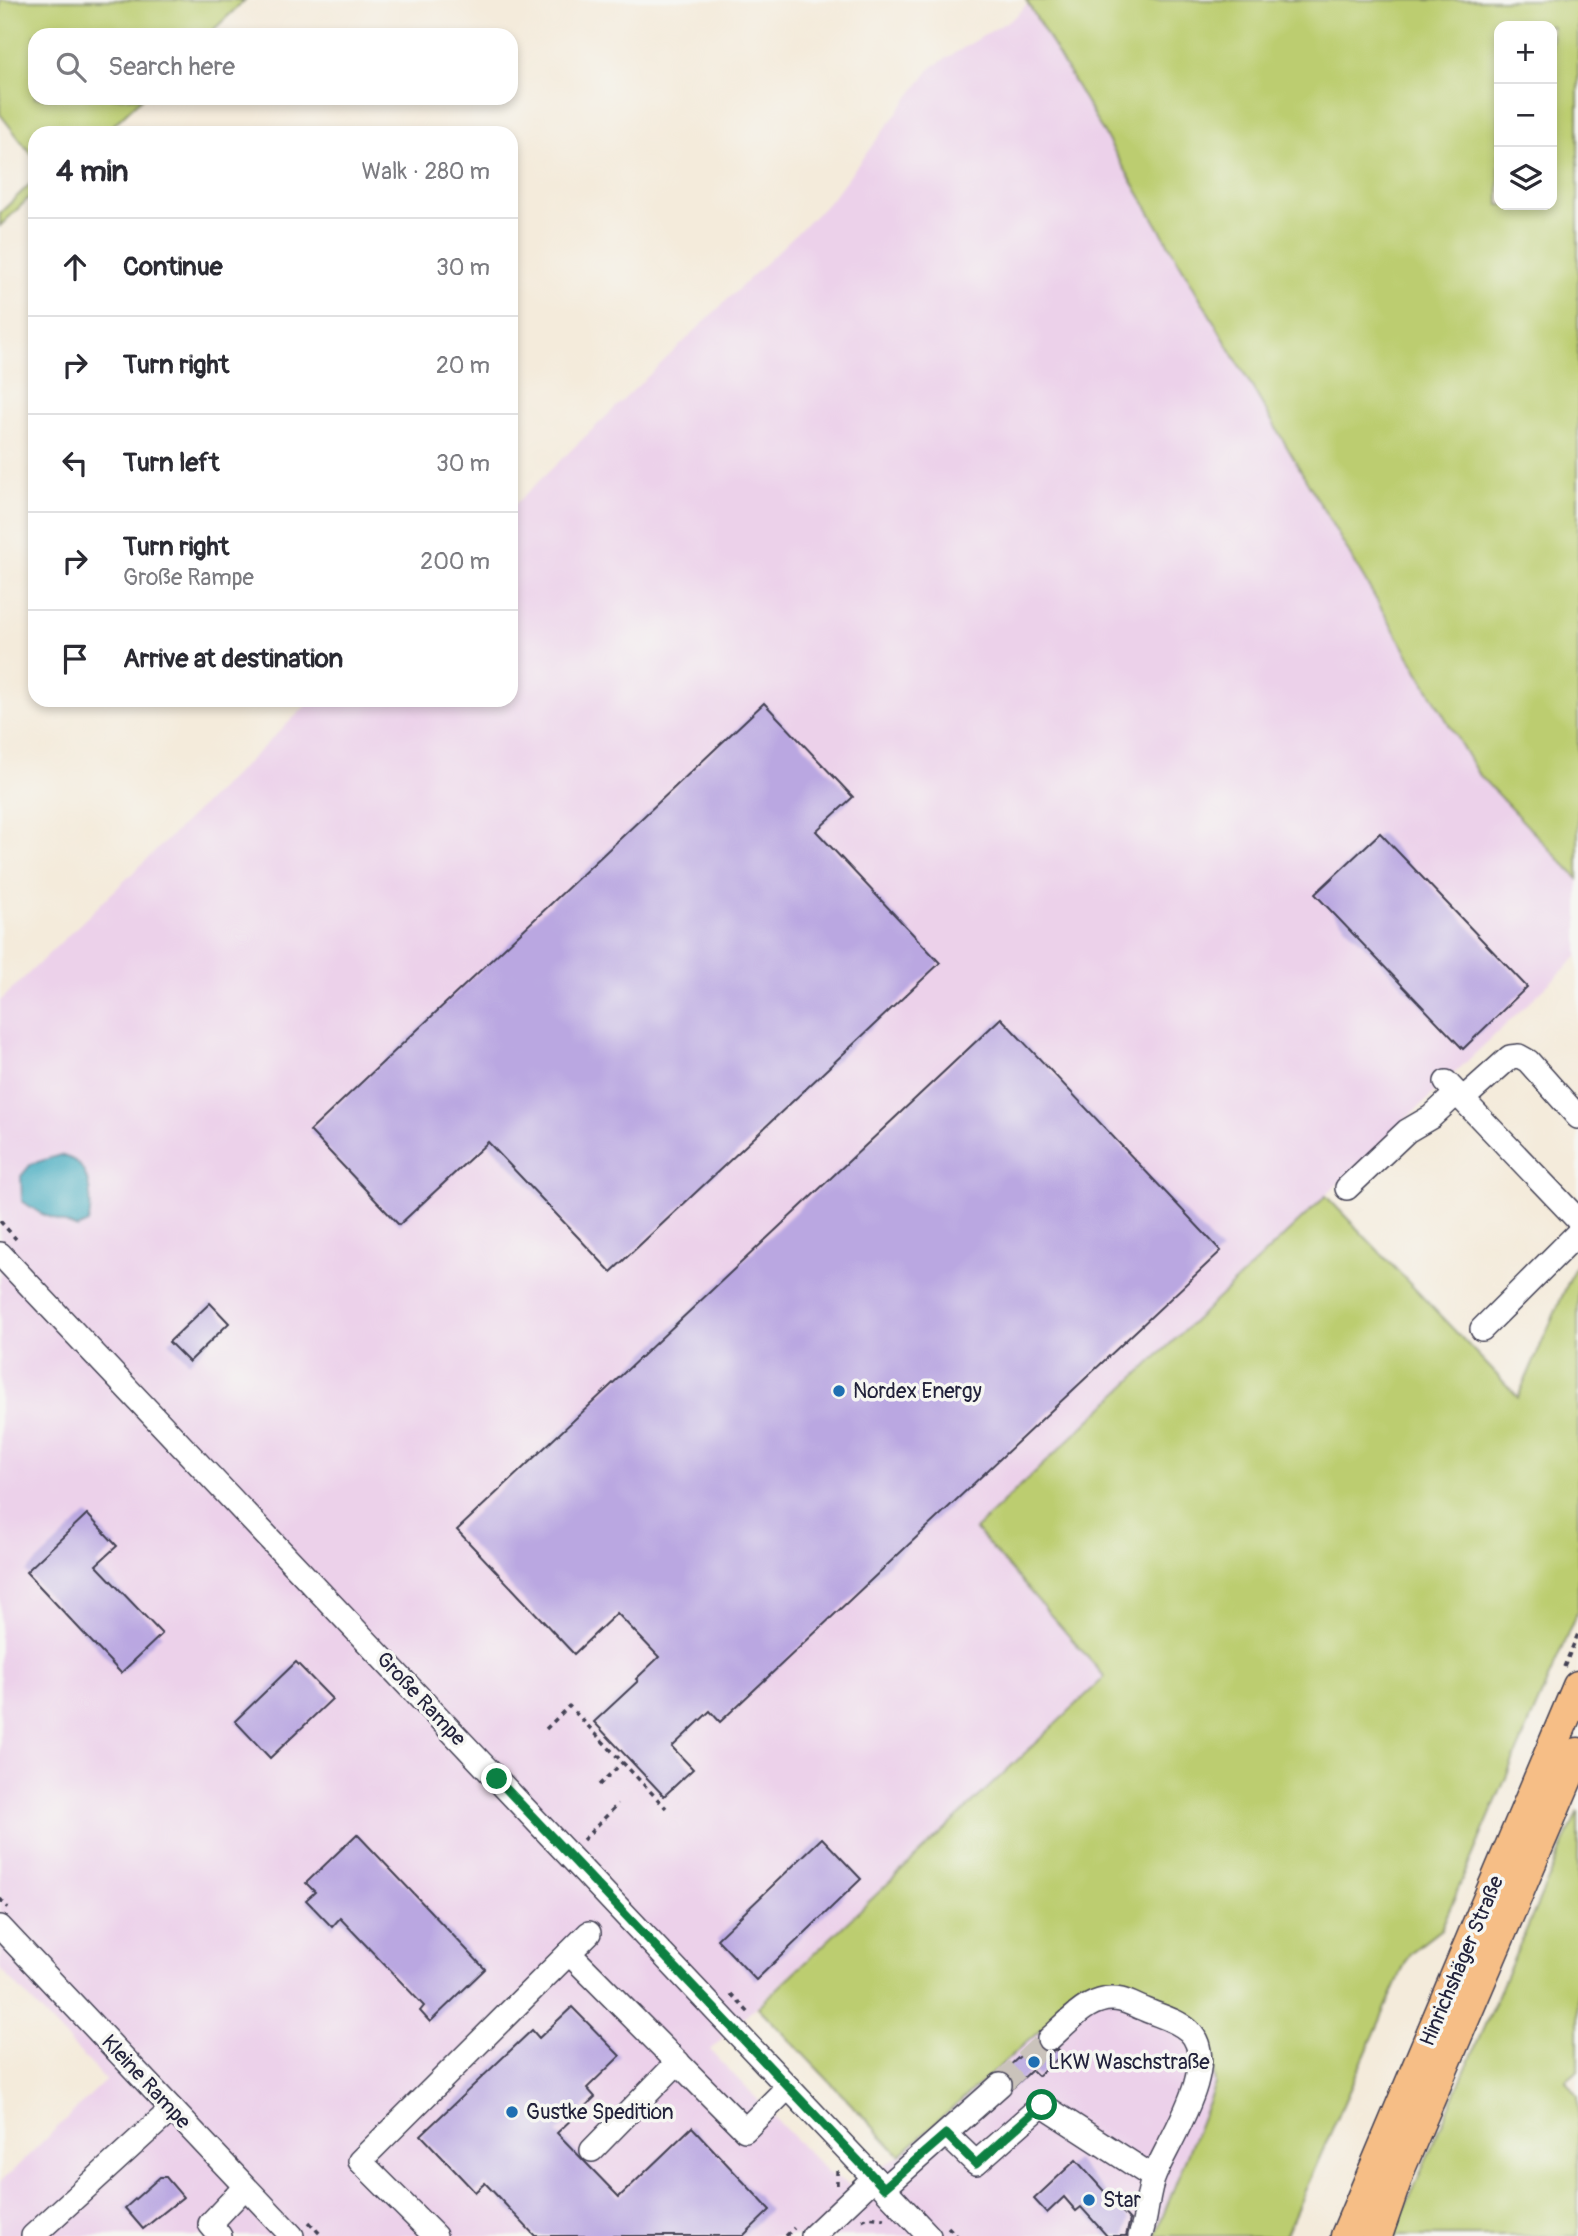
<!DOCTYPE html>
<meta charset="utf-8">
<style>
body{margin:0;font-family:Pangolin,sans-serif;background:#f7f7f7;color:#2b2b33}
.controls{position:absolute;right:21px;top:21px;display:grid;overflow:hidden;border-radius:14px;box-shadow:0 4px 10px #0003}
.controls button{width:63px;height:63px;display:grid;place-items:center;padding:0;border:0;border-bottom:2px solid #e1e1e2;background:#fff;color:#2b2b33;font:35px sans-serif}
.stop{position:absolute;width:21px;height:21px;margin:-16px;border:5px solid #0b8043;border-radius:50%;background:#fff}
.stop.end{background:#0b8043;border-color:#fff;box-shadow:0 2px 7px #0008}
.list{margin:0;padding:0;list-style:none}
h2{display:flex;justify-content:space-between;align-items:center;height:91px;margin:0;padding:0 28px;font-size:30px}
h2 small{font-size:23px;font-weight:400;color:#7c7c81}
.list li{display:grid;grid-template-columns:46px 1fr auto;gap:21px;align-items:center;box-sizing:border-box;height:98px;padding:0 28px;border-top:2px solid #e1e1e2}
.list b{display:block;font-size:26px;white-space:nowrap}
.list p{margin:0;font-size:23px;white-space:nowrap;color:#7c7c81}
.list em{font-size:23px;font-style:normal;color:#7c7c81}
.icon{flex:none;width:38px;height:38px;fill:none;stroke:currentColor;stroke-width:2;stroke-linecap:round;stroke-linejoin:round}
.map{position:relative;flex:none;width:1578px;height:2236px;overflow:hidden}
.search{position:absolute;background:#fff;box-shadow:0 4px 10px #0003;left:28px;top:28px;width:490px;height:77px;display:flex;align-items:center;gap:18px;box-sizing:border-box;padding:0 24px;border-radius:21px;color:#7c7c81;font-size:26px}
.panel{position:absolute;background:#fff;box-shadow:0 4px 10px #0003;left:28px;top:126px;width:490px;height:581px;border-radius:21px}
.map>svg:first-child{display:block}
.built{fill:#ecd1ea}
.green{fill:#bccd70;stroke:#6f7856;stroke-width:2;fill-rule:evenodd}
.water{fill:#3ea8be;stroke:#30657c;stroke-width:2}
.building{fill:#baa7e1}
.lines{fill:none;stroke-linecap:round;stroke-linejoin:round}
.minor-tunnel{stroke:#cac3bb;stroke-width:23;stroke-dasharray:23 11;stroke-linecap:butt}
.minor-casing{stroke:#424053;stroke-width:26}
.major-casing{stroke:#424053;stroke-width:33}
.path{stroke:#424053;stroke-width:3.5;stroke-dasharray:5 5;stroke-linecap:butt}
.minor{stroke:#fff;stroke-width:23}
.major{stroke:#f6be86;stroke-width:30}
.route{stroke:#0b8043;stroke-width:9}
.poi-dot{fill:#1f6fb2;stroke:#f6f6f2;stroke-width:2.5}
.labels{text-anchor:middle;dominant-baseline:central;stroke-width:7;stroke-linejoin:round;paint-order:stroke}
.poi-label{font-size:21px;fill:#22223b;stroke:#f6f6f2;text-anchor:start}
.street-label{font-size:21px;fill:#22223b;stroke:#f6f6f2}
</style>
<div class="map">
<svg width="1578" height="2236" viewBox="0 0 1578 2236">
<rect width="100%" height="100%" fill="#f6f6f2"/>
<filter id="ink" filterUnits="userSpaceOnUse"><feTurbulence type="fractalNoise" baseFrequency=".0143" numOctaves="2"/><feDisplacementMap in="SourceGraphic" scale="14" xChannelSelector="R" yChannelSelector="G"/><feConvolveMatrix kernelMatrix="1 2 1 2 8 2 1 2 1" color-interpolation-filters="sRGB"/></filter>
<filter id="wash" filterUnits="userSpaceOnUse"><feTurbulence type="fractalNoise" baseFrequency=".00686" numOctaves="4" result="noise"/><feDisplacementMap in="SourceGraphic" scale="28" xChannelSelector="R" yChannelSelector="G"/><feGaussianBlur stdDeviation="1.57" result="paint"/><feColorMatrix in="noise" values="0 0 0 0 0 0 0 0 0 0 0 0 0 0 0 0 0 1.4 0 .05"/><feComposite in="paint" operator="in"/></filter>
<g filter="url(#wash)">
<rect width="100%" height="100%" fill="#f4ebdb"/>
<path class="built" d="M 1028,3 L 1478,774 L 1578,879 L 1578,956 L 975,1528 L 1105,1677 L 710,2050 L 828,2173 L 852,2186 L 900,2155 L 1045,2026 L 1096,1990 L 1110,1987 L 1184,2017 L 1211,2047 L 1215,2084 L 1155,2236 L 0,2236 L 0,2183 L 106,2080 L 0,1968 L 0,1001 L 312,700 L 511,700 L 511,508 L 830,201 L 932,67 L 1016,16 Z"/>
<g class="green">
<path d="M 0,0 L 245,0 L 208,35 L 35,35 L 35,98 L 142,98 L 105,133 L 35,133 L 35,159 L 0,114 Z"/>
<path d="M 1026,0 L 1578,0 L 1578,879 L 1478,774 ZM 1552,26 L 1552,205 L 1499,205 L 1499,26 Z"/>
<path d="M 35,179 L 35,192 L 0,226 L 0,213 Z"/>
<path d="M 1326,1196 L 1518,1397 L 1578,1260 L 1578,1610 L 1441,1929 L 1410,1953 L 1285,2236 L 1155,2236 L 1215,2084 L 1211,2047 L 1184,2017 L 1110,1987 L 1096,1990 L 1045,2026 L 900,2155 L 758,2007 L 1105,1677 L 975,1529 Z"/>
<path d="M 1578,1811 L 1578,2070 L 1566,2080 L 1578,2096 L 1578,2236 L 1393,2236 Z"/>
</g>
<path class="water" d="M 60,1155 C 66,1157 72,1158 76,1162 C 91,1174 93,1206 88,1223 L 77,1228 L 40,1213 L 22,1201 L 21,1176 L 31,1164 Z"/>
<g id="blocks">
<g class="building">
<path d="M 764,703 L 853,797 L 816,831 L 940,963 L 611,1272 L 488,1142 L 399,1225 L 310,1131 Z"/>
<path d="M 1380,833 L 1527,987 L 1463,1049 L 1315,894 Z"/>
<path d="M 1001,1018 L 1221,1251 L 720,1722 L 710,1711 L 672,1747 L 693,1769 L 664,1796 L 594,1722 L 638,1681 L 636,1679 L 659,1657 L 617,1613 L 574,1654 L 457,1530 Z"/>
<path d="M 210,1303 L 229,1323 L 189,1362 L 169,1342 Z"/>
<path d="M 87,1514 L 117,1546 L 96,1565 L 162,1634 L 121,1673 L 26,1572 Z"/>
<path d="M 296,1662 L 332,1699 L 270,1758 L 235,1721 Z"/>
<path d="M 357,1834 L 485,1969 L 430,2022 L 420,2011 L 424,2006 L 340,1918 L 332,1927 L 306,1900 L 315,1892 L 306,1883 Z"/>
<path d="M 822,1838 L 861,1879 L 756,1980 L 717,1939 Z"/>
<path d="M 572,2007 L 620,2056 L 587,2088 L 595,2097 L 557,2133 L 619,2197 L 692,2127 L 770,2210 L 743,2236 L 535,2236 L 485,2183 L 475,2192 L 421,2135 L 532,2030 L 539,2038 Z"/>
<path d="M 1035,2042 L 1038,2048 L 1044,2052 L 1051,2053 L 1058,2049 L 1063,2054 L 1038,2076 L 1032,2070 L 1014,2087 L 1011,2076 L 1003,2072 Z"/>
<path d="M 1076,2160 L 1130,2220 L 1126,2236 L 1107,2236 L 1081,2207 L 1076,2211 L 1064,2197 L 1047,2213 L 1034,2199 Z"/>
<path d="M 160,2177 L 166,2177 L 183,2197 L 143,2229 L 125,2208 Z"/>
</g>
</g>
</g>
<g filter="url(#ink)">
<use href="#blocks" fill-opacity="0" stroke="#424053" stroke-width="2"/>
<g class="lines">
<path class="minor-tunnel" d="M 1000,2085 L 1049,2039"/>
<g class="minor-casing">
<g id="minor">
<path d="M 1446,1082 L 1578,1220"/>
<path d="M 1463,1099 L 1510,1057 L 1519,1056 L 1528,1061 L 1578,1117"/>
<path d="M 1347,1188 L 1407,1131 L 1431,1117 L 1457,1093"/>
<path d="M 0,1254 L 929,2236"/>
<path d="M 1482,1329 L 1578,1233"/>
<path d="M 0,1927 L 292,2236"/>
<path d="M 569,1953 L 745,2130 L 788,2087"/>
<path d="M 1049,2039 C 1069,2022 1091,1993 1121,2000 C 1129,2002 1138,2007 1146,2010 C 1160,2016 1177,2020 1189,2031 C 1222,2063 1169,2140 1155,2174 C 1146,2193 1148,2217 1140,2236"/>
<path d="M 946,2134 L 976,2163 L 1042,2105 L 1153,2177"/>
<path d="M 592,2150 L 678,2062"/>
<path d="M 884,2188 L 1000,2085"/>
<path d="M 33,2236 L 172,2109"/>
<path d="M 220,2236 L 210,2224 L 245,2187"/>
<path d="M 435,2236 L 360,2161 L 589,1933"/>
<path d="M 813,2236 L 874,2178"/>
</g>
</g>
<g class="major-casing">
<g id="major">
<path d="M 1346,2236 L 1578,1686"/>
<path d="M 1377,2236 L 1401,2166 L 1578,1753"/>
</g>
</g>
<g class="path">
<path d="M 0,1221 L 16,1239"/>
<path d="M 1564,1667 L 1578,1634"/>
<path d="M 546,1729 L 569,1706 L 666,1808"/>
<path d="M 599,1785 L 623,1762"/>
<path d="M 583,1840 L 618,1804"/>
<path d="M 0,1899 L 8,1908"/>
<path d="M 731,1994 L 750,2014"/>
<path d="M 837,2170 L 837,2186"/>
<path d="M 862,2220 L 868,2217 L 884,2219"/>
<path d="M 309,2222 L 322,2236"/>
<path d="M 948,2227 L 957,2236"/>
<path d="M 786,2236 L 794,2228"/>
</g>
<use href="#minor" class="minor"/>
<use href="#major" class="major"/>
</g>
</g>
<g class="lines" filter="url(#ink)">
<path class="route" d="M 497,1779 L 884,2188 L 946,2134 L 976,2164 L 1042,2105"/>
</g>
<g class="poi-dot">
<circle cx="839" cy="1391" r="7"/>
<circle cx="1034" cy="2062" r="7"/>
<circle cx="512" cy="2112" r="7"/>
<circle cx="1089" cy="2200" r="7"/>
</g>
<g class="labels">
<g class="poi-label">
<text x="853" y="1391">Nordex Energy</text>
<text x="1048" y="2062">LKW Waschstraße</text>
<text x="526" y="2112">Gustke Spedition</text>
<text x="1103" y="2200">Star</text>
</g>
<g class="street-label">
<text transform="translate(421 1699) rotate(47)">Große Rampe</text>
<text transform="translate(1462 1961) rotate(-67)">Hinrichshäger Straße</text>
<text transform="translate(146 2082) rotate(47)">Kleine Rampe</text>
</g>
</g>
</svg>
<div class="controls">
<button>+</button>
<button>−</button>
<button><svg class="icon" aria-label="layers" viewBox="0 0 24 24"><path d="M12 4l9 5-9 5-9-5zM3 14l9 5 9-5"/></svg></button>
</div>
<div class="stop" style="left:1042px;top:2105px"></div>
<div class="stop end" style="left:497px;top:1779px"></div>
<div class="search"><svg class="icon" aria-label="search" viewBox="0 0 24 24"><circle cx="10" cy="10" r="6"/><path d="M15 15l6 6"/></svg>Search here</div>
<section class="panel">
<h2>4 min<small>Walk · 280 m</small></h2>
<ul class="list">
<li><svg class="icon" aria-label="ahead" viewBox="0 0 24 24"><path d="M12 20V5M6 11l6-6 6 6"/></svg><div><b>Continue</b></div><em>30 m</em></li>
<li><svg class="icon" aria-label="right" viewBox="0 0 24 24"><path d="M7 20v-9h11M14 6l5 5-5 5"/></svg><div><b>Turn right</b></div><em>20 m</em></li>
<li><svg class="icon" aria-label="left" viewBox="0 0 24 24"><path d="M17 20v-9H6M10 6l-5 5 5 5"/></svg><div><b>Turn left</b></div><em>30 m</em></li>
<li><svg class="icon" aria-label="right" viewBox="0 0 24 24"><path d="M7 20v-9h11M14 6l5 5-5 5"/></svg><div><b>Turn right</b><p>Große Rampe</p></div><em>200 m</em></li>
<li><svg class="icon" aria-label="arrive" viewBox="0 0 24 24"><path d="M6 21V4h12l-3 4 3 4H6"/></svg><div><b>Arrive at destination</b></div></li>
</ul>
</section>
</div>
